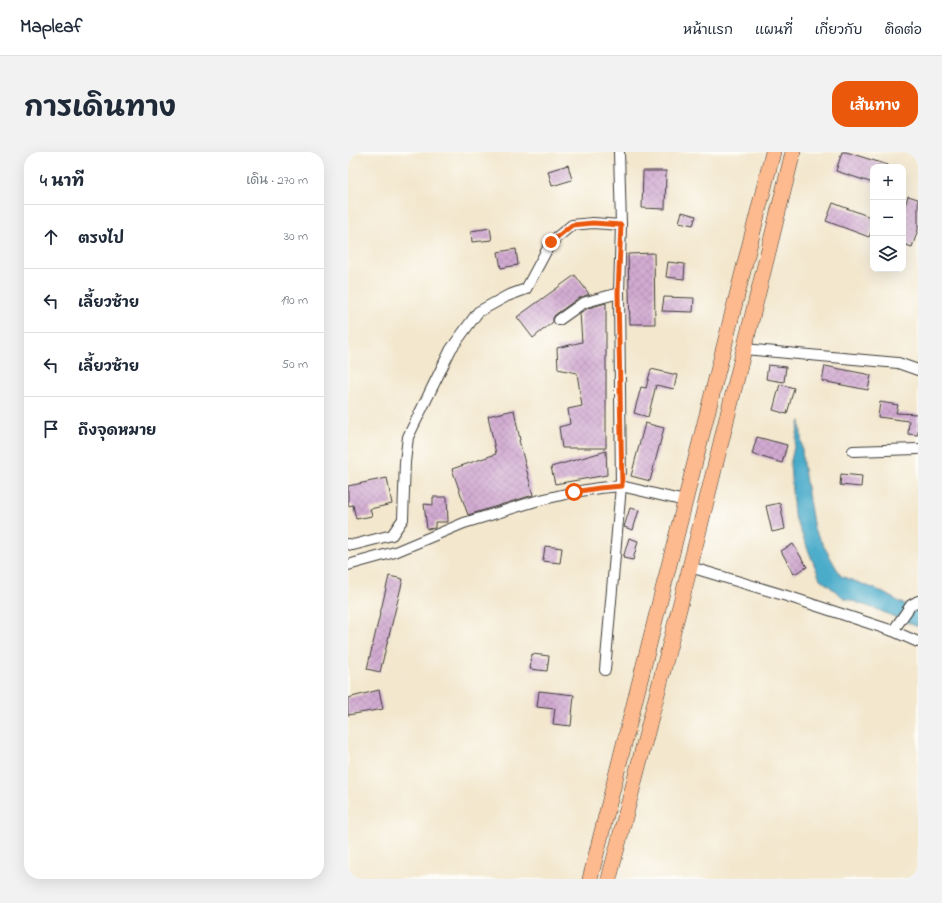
<!DOCTYPE html>
<html lang="th">
<meta charset="utf-8">
<style>
body{margin:0;font-family:"Indie Flower","Playpen Sans Thai",sans-serif;background:#f2f2f3;color:#1f2937}
.controls{position:absolute;right:12px;top:12px;display:grid;overflow:hidden;border-radius:8px;box-shadow:0 4px 16px #0002}
.controls button{width:36px;height:36px;display:grid;place-items:center;padding:0;border:0;border-bottom:1px solid #e0e1e3;background:#fff;color:#1f2937;font:20px sans-serif}
.stop{position:absolute;width:12px;height:12px;margin:-9px;border:3px solid #ea580c;border-radius:50%;background:#fff}
.stop.end{background:#ea580c;border-color:#fff;box-shadow:0 1px 4px #0008}
.list{margin:0;padding:0;list-style:none}
h2{display:flex;justify-content:space-between;align-items:center;height:52px;margin:0;padding:0 16px;font-size:17px}
h2 small{font-size:13px;font-weight:400;color:#747a83}
.list li{display:grid;grid-template-columns:26px 1fr auto;gap:12px;align-items:center;box-sizing:border-box;height:64px;padding:0 16px;border-top:1px solid #e0e1e3}
.list b{display:block;font-size:15px;white-space:nowrap}
.list em{font-size:13px;font-style:normal;color:#747a83}
.icon{flex:none;width:22px;height:22px;fill:none;stroke:currentColor;stroke-width:2;stroke-linecap:round;stroke-linejoin:round}
.map{position:relative;flex:none;width:570px;height:727px;overflow:hidden;border-radius:16px}
header{display:flex;align-items:center;gap:24px;box-sizing:border-box;height:56px;padding:0 20px;background:#fff;border-bottom:1px solid #e0e1e3}
header strong{font-size:19px}
nav{display:flex;gap:22px;margin-inline-start:auto;font-size:14px}
.intro{display:flex;align-items:center;justify-content:space-between;box-sizing:border-box;height:96px;padding:0 24px}
h1{margin:0;font-size:28px}
.button{padding:10px 18px;border-radius:16px;background:#ea580c;color:#fff;font-size:14px;font-weight:700}
main{display:flex;gap:24px;padding:0 24px}
aside{flex:1;background:#fff;border-radius:16px;box-shadow:0 4px 16px #0002}
.map>svg:first-child{display:block}
.water{fill:#4bacca;stroke:#346473}
.building{fill:url(#building-cross-hatch)}
.lines{fill:none;stroke-linecap:round;stroke-linejoin:round}
.minor-casing{stroke:#3c3a37;stroke-width:12}
.highway-casing{stroke:#3c3a37;stroke-width:16}
.minor{stroke:#fff;stroke-width:10}
.highway{stroke:#fcba8e;stroke-width:15}
.route{stroke:#ea580c;stroke-width:5}
</style>
<header>
<strong>Mapleaf</strong>
<nav><a>หน้าแรก</a><a>แผนที่</a><a>เกี่ยวกับ</a><a>ติดต่อ</a></nav>
</header>
<div class="intro"><h1>การเดินทาง</h1><a class="button">เส้นทาง</a></div>
<main>
<aside>
<h2>4 นาที<small>เดิน · 270 m</small></h2>
<ul class="list">
<li><svg class="icon" aria-label="ahead" viewBox="0 0 24 24"><path d="M12 20V5M6 11l6-6 6 6"/></svg><div><b>ตรงไป</b></div><em>30 m</em></li>
<li><svg class="icon" aria-label="left" viewBox="0 0 24 24"><path d="M17 20v-9H6M10 6l-5 5 5 5"/></svg><div><b>เลี้ยวซ้าย</b></div><em>190 m</em></li>
<li><svg class="icon" aria-label="left" viewBox="0 0 24 24"><path d="M17 20v-9H6M10 6l-5 5 5 5"/></svg><div><b>เลี้ยวซ้าย</b></div><em>50 m</em></li>
<li><svg class="icon" aria-label="arrive" viewBox="0 0 24 24"><path d="M6 21V4h12l-3 4 3 4H6"/></svg><div><b>ถึงจุดหมาย</b></div></li>
</ul>
</aside>
<div class="map">
<svg width="570" height="727" viewBox="0 0 570 727">
<defs>
<pattern id="building-cross-hatch" width="8" height="8" patternUnits="userSpaceOnUse"><rect width="8" height="8" fill="#d1aad1"/><path d="M0 0l8 8M0 8l8-8" fill="none" stroke="#b392b3"/></pattern>
</defs>
<rect width="100%" height="100%" fill="#fdfcf7"/>
<filter id="ink" filterUnits="userSpaceOnUse"><feTurbulence type="fractalNoise" baseFrequency=".025" numOctaves="2"/><feDisplacementMap in="SourceGraphic" scale="8" xChannelSelector="R" yChannelSelector="G"/><feConvolveMatrix kernelMatrix="1 2 1 2 8 2 1 2 1" color-interpolation-filters="sRGB"/></filter>
<filter id="wash" filterUnits="userSpaceOnUse"><feTurbulence type="fractalNoise" baseFrequency=".012" numOctaves="4" result="noise"/><feDisplacementMap in="SourceGraphic" scale="16" xChannelSelector="R" yChannelSelector="G"/><feGaussianBlur stdDeviation="0.9" result="paint"/><feColorMatrix in="noise" values="0 0 0 0 0 0 0 0 0 0 0 0 0 0 0 0 0 1.4 0 .05"/><feComposite in="paint" operator="in"/></filter>
<g filter="url(#wash)">
<rect width="100%" height="100%" fill="#f3e7cd"/>
<path class="water" d="M 452,268 L 455,312 L 466,377 L 493,424 L 530,438 L 570,460 L 570,475 L 528,457 L 496,446 L 472,427 L 446,363 L 442,313 Z"/>
<g id="blocks">
<g class="building">
<path d="M 494,0 L 498,0 L 540,13 L 540,15 L 525,15 L 525,31 L 488,19 Z"/>
<path d="M 220,13 L 224,28 L 204,34 L 200,19 Z"/>
<path d="M 295,19 L 318,19 L 317,57 L 294,56 Z"/>
<path d="M 560,44 L 570,47 L 570,78 L 564,95 L 555,92 L 555,60 Z"/>
<path d="M 485,51 L 525,66 L 525,75 L 521,85 L 478,69 Z"/>
<path d="M 334,60 L 348,64 L 345,73 L 331,70 Z"/>
<path d="M 142,76 L 144,88 L 124,90 L 123,79 Z"/>
<path d="M 168,97 L 170,113 L 153,116 L 150,100 Z"/>
<path d="M 306,101 L 307,172 L 282,172 L 280,102 Z"/>
<path d="M 320,110 L 337,112 L 336,127 L 318,125 Z"/>
<path d="M 227,123 L 241,142 L 229,147 L 207,163 L 205,166 L 205,170 L 185,186 L 169,165 Z"/>
<path d="M 316,145 L 346,146 L 345,160 L 314,159 Z"/>
<path d="M 258,151 L 258,296 L 214,296 L 211,275 L 222,272 L 220,257 L 234,254 L 229,221 L 210,217 L 209,196 L 234,190 L 232,161 L 240,156 Z"/>
<path d="M 420,213 L 438,215 L 436,230 L 418,227 Z"/>
<path d="M 477,214 L 523,223 L 520,238 L 474,229 Z"/>
<path d="M 303,217 L 329,223 L 326,237 L 308,233 L 300,265 L 286,261 L 293,235 L 298,236 Z"/>
<path d="M 432,232 L 446,236 L 439,262 L 425,258 Z"/>
<path d="M 532,250 L 550,253 L 548,261 L 570,262 L 570,283 L 560,282 L 561,269 L 530,265 Z"/>
<path d="M 166,258 L 172,288 L 171,288 L 185,343 L 120,363 L 104,317 L 148,302 L 140,264 Z"/>
<path d="M 297,271 L 316,276 L 302,329 L 283,324 Z"/>
<path d="M 409,285 L 439,293 L 434,311 L 404,302 Z"/>
<path d="M 258,299 L 259,323 L 207,332 L 203,315 Z"/>
<path d="M 493,322 L 514,324 L 513,335 L 492,333 Z"/>
<path d="M 39,326 L 44,352 L 22,357 L 24,364 L 8,367 L 5,353 L 0,354 L 0,334 Z"/>
<path d="M 85,345 L 99,345 L 100,370 L 87,370 L 87,376 L 79,377 L 76,352 L 85,353 Z"/>
<path d="M 432,351 L 437,377 L 424,380 L 418,354 Z"/>
<path d="M 282,356 L 291,358 L 285,378 L 276,375 Z"/>
<path d="M 281,386 L 290,389 L 285,408 L 275,406 Z"/>
<path d="M 445,392 L 459,415 L 446,422 L 433,399 Z"/>
<path d="M 197,394 L 214,396 L 212,411 L 195,409 Z"/>
<path d="M 41,424 L 55,427 L 32,520 L 19,517 Z"/>
<path d="M 184,502 L 201,504 L 199,519 L 182,517 Z"/>
<path d="M 31,538 L 35,557 L 0,563 L 0,546 Z"/>
<path d="M 191,539 L 226,543 L 223,574 L 205,572 L 207,557 L 189,555 Z"/>
</g>
</g>
</g>
<g filter="url(#ink)">
<use href="#blocks" fill-opacity="0" stroke="#3c3a37" stroke-width="1"/>
<g class="lines">
<g class="minor-casing">
<g id="minor">
<path d="M 211,168 L 232,153 L 238,150 L 271,141"/>
<path d="M 396,197 L 550,211 L 570,218"/>
<path d="M 505,299 L 570,297"/>
<path d="M 0,392 L 5,393 L 44,383 L 55,367 L 57,310 L 60,285 L 103,197 L 130,160 L 159,144 L 178,137 L 203,90 L 224,73 L 245,71 L 273,73"/>
<path d="M 0,413 L 47,400 L 116,371 L 188,349 L 226,340 L 251,336 L 273,334 L 337,349"/>
<path d="M 342,415 L 442,445 L 545,479 L 570,490"/>
<path d="M 545,479 L 563,453 L 570,449"/>
<path d="M 257,518 L 273,334 L 271,141 L 273,73 L 271,0"/>
</g>
</g>
<g class="highway-casing">
<g id="highway">
<path d="M 242,727 L 425,0"/>
<path d="M 261,727 L 342,415 L 445,0"/>
</g>
</g>
<use href="#minor" class="minor"/>
<use href="#highway" class="highway"/>
</g>
</g>
<g class="lines" filter="url(#ink)">
<path class="route" d="M 203,90 L 224,73 L 245,71 L 273,73 L 270,141 L 274,334 L 251,336 L 226,340"/>
</g>
</svg>
<div class="controls">
<button>+</button>
<button>−</button>
<button><svg class="icon" aria-label="layers" viewBox="0 0 24 24"><path d="M12 4l9 5-9 5-9-5zM3 14l9 5 9-5"/></svg></button>
</div>
<div class="stop" style="left:226px;top:340px"></div>
<div class="stop end" style="left:203px;top:90px"></div>
</div>
</main>
